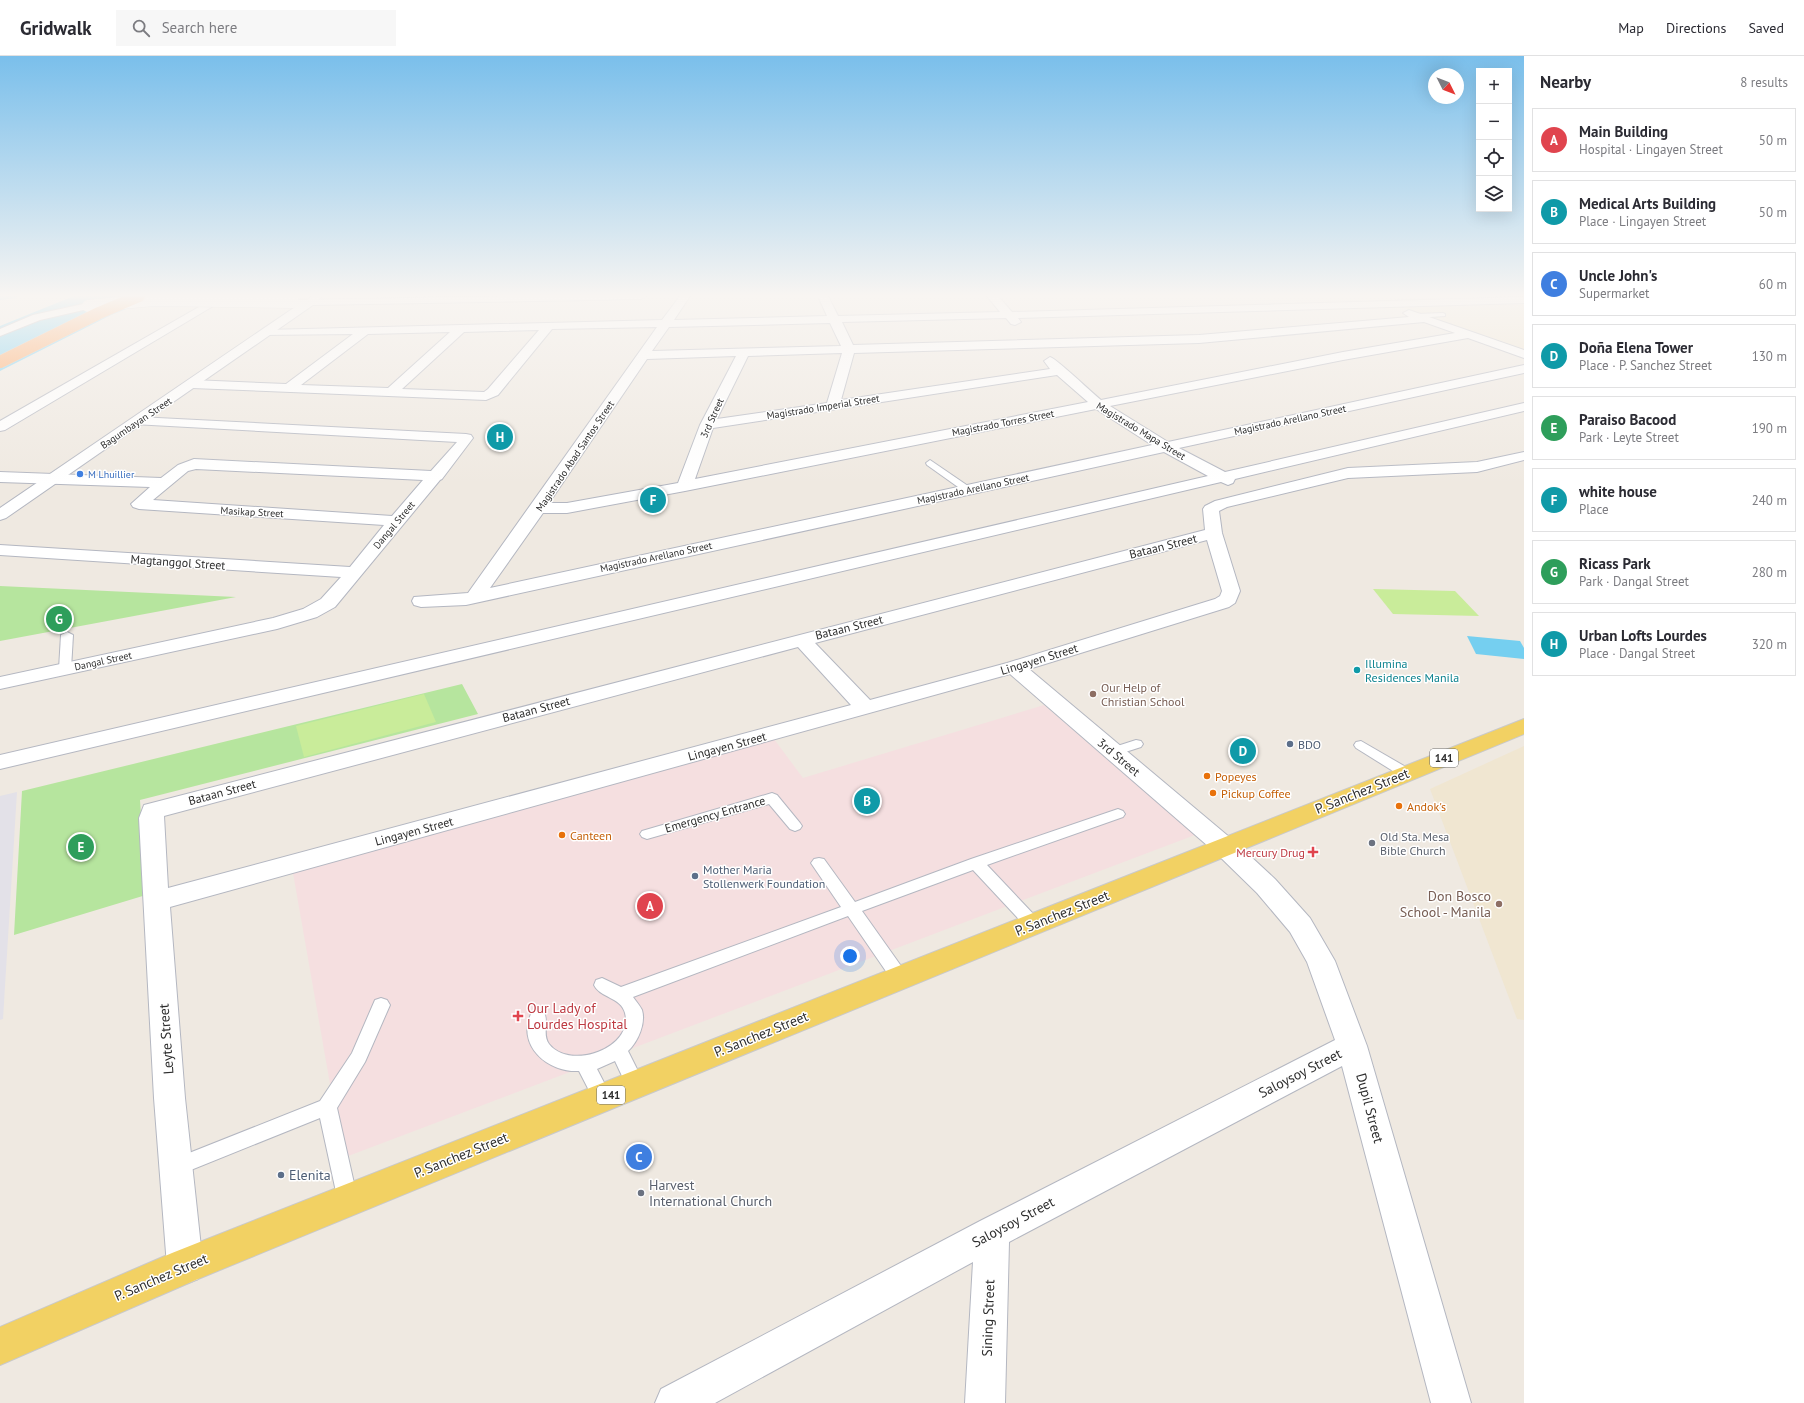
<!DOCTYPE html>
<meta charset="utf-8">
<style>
body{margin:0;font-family:"PT Sans",sans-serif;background:#f7f7f7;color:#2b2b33}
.controls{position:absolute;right:12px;top:12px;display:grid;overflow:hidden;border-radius:0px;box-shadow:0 4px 16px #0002}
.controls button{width:36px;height:36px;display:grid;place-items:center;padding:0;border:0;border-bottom:1px solid #e1e1e2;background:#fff;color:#2b2b33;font:20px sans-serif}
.compass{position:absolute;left:1428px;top:12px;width:36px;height:36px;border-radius:50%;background:#fff;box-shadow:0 4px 16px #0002;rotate:132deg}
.you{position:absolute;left:850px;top:900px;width:14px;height:14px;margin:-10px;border:3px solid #fff;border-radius:50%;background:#1a73e8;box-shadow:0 0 0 6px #1a73e833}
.badge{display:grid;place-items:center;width:26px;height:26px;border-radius:50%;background:#2563eb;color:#fff;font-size:13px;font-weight:700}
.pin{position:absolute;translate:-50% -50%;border:2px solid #fff;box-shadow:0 1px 4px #0006}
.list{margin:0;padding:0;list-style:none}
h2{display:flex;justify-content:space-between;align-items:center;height:52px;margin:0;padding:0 16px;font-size:17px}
h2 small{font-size:13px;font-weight:400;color:#7c7c81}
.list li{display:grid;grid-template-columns:26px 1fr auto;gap:12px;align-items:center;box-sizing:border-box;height:64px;margin:0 8px 8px;padding:0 8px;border:1px solid #e1e1e2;border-radius:0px}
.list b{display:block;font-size:15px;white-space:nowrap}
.list p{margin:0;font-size:13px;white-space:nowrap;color:#7c7c81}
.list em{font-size:13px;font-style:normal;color:#7c7c81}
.icon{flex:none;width:22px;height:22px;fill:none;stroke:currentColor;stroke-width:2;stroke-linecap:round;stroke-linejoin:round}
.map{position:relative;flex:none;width:1524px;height:1347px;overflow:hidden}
header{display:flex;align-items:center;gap:24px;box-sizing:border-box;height:56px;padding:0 20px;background:#fff;border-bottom:1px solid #e1e1e2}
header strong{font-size:19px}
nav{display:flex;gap:22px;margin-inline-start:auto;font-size:14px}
.search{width:280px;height:36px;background:#f7f7f7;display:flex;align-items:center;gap:10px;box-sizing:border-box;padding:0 14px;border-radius:0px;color:#7c7c81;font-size:15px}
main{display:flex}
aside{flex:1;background:#fff}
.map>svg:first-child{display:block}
.industrial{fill:#e3e1e8}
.education{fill:#f0e6d1}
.medical{fill:#f5dfe0}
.green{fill:#b6e59e}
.pitch{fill:#c9ec9a}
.water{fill:#75cff0}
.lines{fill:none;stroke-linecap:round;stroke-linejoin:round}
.stream{stroke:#75cff0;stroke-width:4}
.lane-casing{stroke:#b4b7c1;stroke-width:2}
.street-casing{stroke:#b4b7c1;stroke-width:2}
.secondary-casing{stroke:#b4b7c1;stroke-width:2}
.primary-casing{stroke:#c9c9c9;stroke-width:2}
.lane{fill:#fff;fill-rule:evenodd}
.street{fill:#fff;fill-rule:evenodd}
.secondary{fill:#fff;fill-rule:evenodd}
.primary{fill:#f2d163;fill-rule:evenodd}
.secondary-bridge-casing{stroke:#b4b7c1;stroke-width:13;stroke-linecap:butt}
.highway-bridge-casing{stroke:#c9c9c9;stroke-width:13;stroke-linecap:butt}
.secondary-bridge{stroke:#fff;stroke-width:12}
.highway-bridge{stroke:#ffa35c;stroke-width:12}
.shop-dot{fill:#3f7fe0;stroke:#fff;stroke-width:1.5}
.culture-dot{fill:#0f9aa8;stroke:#fff;stroke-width:1.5}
.education-dot{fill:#8d6e63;stroke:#fff;stroke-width:1.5}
.service-dot{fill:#5c6f8a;stroke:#fff;stroke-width:1.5}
.food-dot{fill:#e8710a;stroke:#fff;stroke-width:1.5}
.worship-dot{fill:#6b7280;stroke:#fff;stroke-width:1.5}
.health-dot{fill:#e0444e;stroke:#fff;stroke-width:1.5}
.labels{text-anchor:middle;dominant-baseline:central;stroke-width:3;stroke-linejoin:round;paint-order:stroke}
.far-street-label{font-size:10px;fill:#2e2e2e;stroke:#fff}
.far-shop-label{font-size:10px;fill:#366cbe;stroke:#fff;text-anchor:start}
.shield{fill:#fff;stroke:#6d6d6d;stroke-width:1}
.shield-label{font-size:11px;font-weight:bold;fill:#2e2e2e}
.street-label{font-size:12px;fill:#2e2e2e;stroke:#fff}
.culture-label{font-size:12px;fill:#0d838f;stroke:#fff;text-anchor:start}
.education-label{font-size:12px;fill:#785e54;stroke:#fff;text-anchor:start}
.service-label{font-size:12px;fill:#4e5e75;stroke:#fff;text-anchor:start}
.food-label{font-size:12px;fill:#c56008;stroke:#fff;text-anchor:start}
.worship-label{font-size:12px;fill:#5b616d;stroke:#fff;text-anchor:start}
.health-label{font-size:12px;fill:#be3a42;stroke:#fff;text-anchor:end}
.near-street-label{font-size:14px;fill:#2e2e2e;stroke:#fff}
.near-education-label{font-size:14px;fill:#785e54;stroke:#fff;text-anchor:end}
.near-health-label{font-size:14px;fill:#be3a42;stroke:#fff;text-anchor:start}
.near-service-label{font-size:14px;fill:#4e5e75;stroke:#fff;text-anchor:start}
.near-worship-label{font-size:14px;fill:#5b616d;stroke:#fff;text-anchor:start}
</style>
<header>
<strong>Gridwalk</strong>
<div class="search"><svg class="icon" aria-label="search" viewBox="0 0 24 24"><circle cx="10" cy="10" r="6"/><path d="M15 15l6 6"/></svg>Search here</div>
<nav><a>Map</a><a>Directions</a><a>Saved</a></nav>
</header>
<main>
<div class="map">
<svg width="1524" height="1347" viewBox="0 0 1524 1347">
<rect width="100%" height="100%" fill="#efe9e1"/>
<path class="industrial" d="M 17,736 L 3,963 L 0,964 L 0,740 Z"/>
<g class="education">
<path d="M 1524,246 L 1524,295 L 1432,264 L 1400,250 Z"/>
<path d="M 1524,690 L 1524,964 L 1517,963 L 1430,733 Z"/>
</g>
<path class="medical" d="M 1044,649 L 1195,779 L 343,1102 L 293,817 L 774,683 L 803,722 Z"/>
<g class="green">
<path d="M 0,530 L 236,541 L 0,585 Z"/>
<path d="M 462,628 L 478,658 L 140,744 L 146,839 L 14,879 L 22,735 Z"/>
</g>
<g class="pitch">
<path d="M 1373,533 L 1455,535 L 1479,560 L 1393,558 Z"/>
<path d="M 424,638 L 436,666 L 304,701 L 296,670 Z"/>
</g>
<g class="water">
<path d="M 74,240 L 159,240 L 111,259 L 0,315 L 0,270 Z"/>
<path d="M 1467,580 L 1520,585 L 1524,592 L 1524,603 L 1476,598 Z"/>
</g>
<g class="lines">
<path class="stream" d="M 0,242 L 15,240"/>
<g class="lane-casing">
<g id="lane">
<path d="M 1443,257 L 1445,258 L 1445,260 L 1416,262 L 1413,260 L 1416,258 Z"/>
<path d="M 930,404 L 971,432 L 971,436 L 965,436 L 927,409 L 926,407 Z"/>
<path d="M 67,576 L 73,579 L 71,613 L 65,617 L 59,613 L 61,579 Z"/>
<path d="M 1136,684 L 1141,685 L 1143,688 L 1141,691 L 1113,700 L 1108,699 L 1106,696 L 1108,693 Z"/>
<path d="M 1361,685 L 1411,714 L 1413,717 L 1411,720 L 1401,720 L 1356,692 L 1354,689 L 1356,686 Z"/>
<path d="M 772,737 L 777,739 L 800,767 L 802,770 L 800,773 L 795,775 L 790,773 L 769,748 L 647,783 L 642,781 L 640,778 L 642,775 Z"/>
<path d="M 1118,753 L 1123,755 L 1125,758 L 1123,761 L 987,809 L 1039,864 L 1041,868 L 1039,872 L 1033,874 L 1027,872 L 973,814 L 862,855 L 906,917 L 908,922 L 906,927 L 900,929 L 894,927 L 848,860 L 633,941 C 636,945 640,950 642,954 C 646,967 638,986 628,995 L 645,1029 L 643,1035 L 636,1037 L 629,1035 L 615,1005 L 597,1013 L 612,1042 L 610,1048 L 603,1050 L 596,1048 L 579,1015 C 548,1017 515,989 532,956 L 538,954 L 544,956 C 549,966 542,979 549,988 C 570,1015 634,992 625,957 C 621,941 600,942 594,929 L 596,924 L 602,922 L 621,931 L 841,851 L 811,807 L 814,803 L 819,802 L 824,803 L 855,846 L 971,803 Z"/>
<path d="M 381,942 L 387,944 L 390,949 L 365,1006 L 337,1052 L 358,1145 L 355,1152 L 348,1155 L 341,1152 L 338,1145 L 320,1062 L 176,1120 L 169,1117 L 166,1111 L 169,1105 L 320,1045 L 352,997 L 375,944 Z"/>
</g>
</g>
<g class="street-casing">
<g id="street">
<path d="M 218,240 L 230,240 L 5,374 L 0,375 L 0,365 Z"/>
<path d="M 312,240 L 323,240 L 314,248 L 306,248 L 305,246 Z"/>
<path d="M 680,240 L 690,240 L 674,264 L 827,260 L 818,240 L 828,240 L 838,260 L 1000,256 L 987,240 L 998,240 L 1012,256 L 1524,241 L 1524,247 L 1018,262 L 1021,266 L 1015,269 L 1011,268 L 1006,262 L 842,266 L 853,289 L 1199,279 L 1409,261 L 1403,257 L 1409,254 L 1524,294 L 1524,302 L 1468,282 L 1343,304 L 1110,350 L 1168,386 L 1524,309 L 1524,317 L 1179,392 L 1225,416 L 1524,347 L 1524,355 L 1235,423 L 1233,427 L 1228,429 L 1221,426 L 0,713 L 0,699 L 1208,420 L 1164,396 L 466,549 L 421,551 L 414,549 L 412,545 L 414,541 L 468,537 L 657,271 L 552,273 L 498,339 L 486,344 L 192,332 L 186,328 L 192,324 L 286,328 L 353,278 L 262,279 L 260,277 L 262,275 L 266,274 L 662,264 ZM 1424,266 L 1455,277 L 1343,296 L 1101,344 C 1091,336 1057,303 1050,301 L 1044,305 L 1050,313 L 841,344 L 854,297 L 1199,287 ZM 830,267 L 841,290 L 652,295 L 669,271 ZM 539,274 L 488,333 L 484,336 L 402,333 L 464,276 ZM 450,276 L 388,332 L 301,329 L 368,278 ZM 842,297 L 827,347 L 717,363 L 748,300 ZM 736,300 L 700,369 L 678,427 L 567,447 L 549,447 L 647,303 ZM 1057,319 L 1088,346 L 695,423 L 713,372 ZM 1096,353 L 1152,389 L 490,532 L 543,457 L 567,457 L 685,435 Z"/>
<path d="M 138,361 L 466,378 L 471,379 L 473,382 L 442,423 L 440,424 L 335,551 L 317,561 L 277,573 L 0,633 L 0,621 L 273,562 L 303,553 L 321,543 L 341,521 L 0,499 L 0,489 L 350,511 L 384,469 L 139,453 L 133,451 L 131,448 L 150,431 L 0,426 L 0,416 L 161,422 L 178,409 L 194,403 L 431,415 L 457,386 L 133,368 L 131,365 L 133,362 ZM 196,413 L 423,424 L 392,460 L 153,444 L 188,415 Z"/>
<path d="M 1524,396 L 1524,404 L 1477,416 L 1348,422 L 1227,451 L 1219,455 L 1222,477 L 1240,535 L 1235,547 L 1229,551 L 1029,613 L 1234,785 L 1275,823 L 1310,862 L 1335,905 L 1367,990 L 1471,1347 L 1431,1347 L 1342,1010 L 1009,1186 L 1005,1347 L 965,1347 L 973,1206 L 715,1347 L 655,1347 L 661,1333 L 980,1165 L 1335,984 L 1307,906 L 1290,876 L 1257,837 L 1216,797 L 1010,618 L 170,851 L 185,1042 L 203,1210 L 198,1223 L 185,1228 L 172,1223 L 167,1210 L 154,1042 L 139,762 L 144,749 L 1205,474 L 1203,453 L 1205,450 L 1215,445 L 1348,412 L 1477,406 ZM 1207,484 L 1222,535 L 1220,540 L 1215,543 L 1007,607 L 870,644 L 815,587 ZM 798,591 L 851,649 L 168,832 L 164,760 Z"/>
</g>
</g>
<g class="secondary-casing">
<g id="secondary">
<path d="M 519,240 L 646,240 L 641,243 L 313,249 L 6,462 L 0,464 L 0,452 L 298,249 L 292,248 L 291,246 L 292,244 Z"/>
<path d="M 88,247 L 93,250 L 92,252 L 40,264 L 0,280 L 0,273 L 33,259 Z"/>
</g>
</g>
<g class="primary-casing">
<path id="primary" d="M 1524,663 L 1524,678 L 198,1223 L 0,1309 L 0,1271 L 172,1197 Z"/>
</g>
<use href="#lane" class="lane"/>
<use href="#street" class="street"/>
<use href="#secondary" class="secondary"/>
<use href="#primary" class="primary"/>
<g class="secondary-bridge-casing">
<path id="secondary-bridge" d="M 88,250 L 154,244 L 293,246"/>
</g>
<g class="highway-bridge-casing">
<path id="highway-bridge" d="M 0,306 L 99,257 L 139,240"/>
</g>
<use href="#secondary-bridge" class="secondary-bridge"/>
<use href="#highway-bridge" class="highway-bridge"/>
</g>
<linearGradient id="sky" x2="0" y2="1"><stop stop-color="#7abfeb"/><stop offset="0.56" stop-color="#f8f5f2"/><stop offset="1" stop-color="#f8f5f2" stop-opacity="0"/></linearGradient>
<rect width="1524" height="428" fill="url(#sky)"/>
<circle class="shop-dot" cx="80" cy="418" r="4"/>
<circle class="culture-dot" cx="1357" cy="614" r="4"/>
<g class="education-dot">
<circle cx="1093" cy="638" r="4"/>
<circle cx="1499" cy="848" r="4"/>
</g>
<g class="service-dot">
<circle cx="1290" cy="688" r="4"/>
<circle cx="695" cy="820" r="4"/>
<circle cx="281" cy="1119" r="4"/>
</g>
<g class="food-dot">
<circle cx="1207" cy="720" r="4"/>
<circle cx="1213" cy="737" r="4"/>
<circle cx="1399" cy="750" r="4"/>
<circle cx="562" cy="779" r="4"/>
</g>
<g class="worship-dot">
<circle cx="1372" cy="787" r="4"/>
<circle cx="641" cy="1137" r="4"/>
</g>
<g class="health-dot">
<path d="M1311 790h4v4h4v4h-4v4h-4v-4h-4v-4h4z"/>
<path d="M516 954h4v4h4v4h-4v4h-4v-4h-4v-4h4z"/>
</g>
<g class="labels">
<g class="far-street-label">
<text transform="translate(823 351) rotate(-9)">Magistrado Imperial Street</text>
<text transform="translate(712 362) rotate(-66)">3rd Street</text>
<text transform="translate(1290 364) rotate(-12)">Magistrado Arellano Street</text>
<text transform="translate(136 367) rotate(-34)">Bagumbayan Street</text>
<text transform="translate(1003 367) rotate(-11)">Magistrado Torres Street</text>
<text transform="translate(1141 375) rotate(31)">Magistrado Mapa Street</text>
<text transform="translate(575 400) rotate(-56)">Magistrado Abad Santos Street</text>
<text transform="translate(973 433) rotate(-12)">Magistrado Arellano Street</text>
<text transform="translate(252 456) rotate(3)">Masikap Street</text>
<text transform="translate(394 469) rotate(-50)">Dangal Street</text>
<text transform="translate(656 501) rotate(-12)">Magistrado Arellano Street</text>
<text transform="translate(103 605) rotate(-12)">Dangal Street</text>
</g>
<g class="far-shop-label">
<text x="88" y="418">M Lhuillier</text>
</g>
<g class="shield">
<rect x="1430" y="693" width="28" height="18" rx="3"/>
<rect x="597" y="1030" width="28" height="18" rx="3"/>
</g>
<g class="shield-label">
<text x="1444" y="702">141</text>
<text x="611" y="1039">141</text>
</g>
<g class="street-label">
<text transform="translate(1163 490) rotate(-14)">Bataan Street</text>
<text transform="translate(178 506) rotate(4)">Magtanggol Street</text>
<text transform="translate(849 571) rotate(-14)">Bataan Street</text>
<text transform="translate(1039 603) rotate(-17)">Lingayen Street</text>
<text transform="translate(536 653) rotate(-15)">Bataan Street</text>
<text transform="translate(727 690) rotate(-15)">Lingayen Street</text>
<text transform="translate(1119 701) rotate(40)">3rd Street</text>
<text transform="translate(222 736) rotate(-15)">Bataan Street</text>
<text transform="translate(715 758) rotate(-16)">Emergency Entrance</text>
<text transform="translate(414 775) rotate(-15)">Lingayen Street</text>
</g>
<g class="culture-label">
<text x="1365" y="607">Illumina<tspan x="1365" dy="14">Residences Manila</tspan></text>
</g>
<g class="education-label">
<text x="1101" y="631">Our Help of<tspan x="1101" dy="14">Christian School</tspan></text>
</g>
<g class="service-label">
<text x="1298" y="688">BDO</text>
<text x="703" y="813">Mother Maria<tspan x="703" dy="14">Stollenwerk Foundation</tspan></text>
</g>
<g class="food-label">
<text x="1215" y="720">Popeyes</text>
<text x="1221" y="737">Pickup Coffee</text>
<text x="1407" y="750">Andok's</text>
<text x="570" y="779">Canteen</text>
</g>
<g class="worship-label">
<text x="1380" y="780">Old Sta. Mesa<tspan x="1380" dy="14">Bible Church</tspan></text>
</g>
<g class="health-label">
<text x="1305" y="796">Mercury Drug</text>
</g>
<g class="near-street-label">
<text transform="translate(1362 735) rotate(-22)">P. Sanchez Street</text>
<text transform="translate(1062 857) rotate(-22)">P. Sanchez Street</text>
<text transform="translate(761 978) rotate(-22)">P. Sanchez Street</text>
<text transform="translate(166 983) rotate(-94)">Leyte Street</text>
<text transform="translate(1300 1017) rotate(-27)">Saloysoy Street</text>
<text transform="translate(1370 1052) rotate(75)">Dupil Street</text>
<text transform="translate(461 1099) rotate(-22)">P. Sanchez Street</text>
<text transform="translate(1013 1166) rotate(-28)">Saloysoy Street</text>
<text transform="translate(161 1221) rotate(-23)">P. Sanchez Street</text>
<text transform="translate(988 1262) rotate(-88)">Sining Street</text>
</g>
<g class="near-education-label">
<text x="1491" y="840">Don Bosco<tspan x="1491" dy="16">School - Manila</tspan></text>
</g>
<g class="near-health-label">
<text x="527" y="952">Our Lady of<tspan x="527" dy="16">Lourdes Hospital</tspan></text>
</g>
<g class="near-service-label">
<text x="289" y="1119">Elenita</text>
</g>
<g class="near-worship-label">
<text x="649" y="1129">Harvest<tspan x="649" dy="16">International Church</tspan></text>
</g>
</g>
</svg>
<div class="controls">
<button>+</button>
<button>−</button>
<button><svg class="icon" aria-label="locate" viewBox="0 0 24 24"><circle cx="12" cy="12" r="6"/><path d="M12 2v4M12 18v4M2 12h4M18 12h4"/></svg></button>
<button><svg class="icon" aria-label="layers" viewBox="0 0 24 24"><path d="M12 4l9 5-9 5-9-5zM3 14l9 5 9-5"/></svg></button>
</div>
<svg class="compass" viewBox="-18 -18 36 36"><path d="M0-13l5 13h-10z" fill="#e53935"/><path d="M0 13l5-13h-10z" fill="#7c7c81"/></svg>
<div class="you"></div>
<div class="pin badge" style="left:650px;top:850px;background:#e0444e">A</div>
<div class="pin badge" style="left:867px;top:745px;background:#0f9aa8">B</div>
<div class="pin badge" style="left:639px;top:1101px;background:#3f7fe0">C</div>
<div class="pin badge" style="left:1243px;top:695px;background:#0f9aa8">D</div>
<div class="pin badge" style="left:81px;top:791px;background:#2e9e5b">E</div>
<div class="pin badge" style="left:653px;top:444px;background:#0f9aa8">F</div>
<div class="pin badge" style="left:59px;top:563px;background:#2e9e5b">G</div>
<div class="pin badge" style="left:500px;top:381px;background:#0f9aa8">H</div>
</div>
<aside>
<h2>Nearby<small>8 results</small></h2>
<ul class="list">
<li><span class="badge" style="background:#e0444e">A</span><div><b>Main Building</b><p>Hospital · Lingayen Street</p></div><em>50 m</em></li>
<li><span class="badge" style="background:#0f9aa8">B</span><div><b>Medical Arts Building</b><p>Place · Lingayen Street</p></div><em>50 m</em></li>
<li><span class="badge" style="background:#3f7fe0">C</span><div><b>Uncle John's</b><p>Supermarket</p></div><em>60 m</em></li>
<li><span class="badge" style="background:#0f9aa8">D</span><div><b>Doña Elena Tower</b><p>Place · P. Sanchez Street</p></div><em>130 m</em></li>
<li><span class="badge" style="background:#2e9e5b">E</span><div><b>Paraiso Bacood</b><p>Park · Leyte Street</p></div><em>190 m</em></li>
<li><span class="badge" style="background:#0f9aa8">F</span><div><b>white house</b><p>Place</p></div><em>240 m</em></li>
<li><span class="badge" style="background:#2e9e5b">G</span><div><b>Ricass Park</b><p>Park · Dangal Street</p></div><em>280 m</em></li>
<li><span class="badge" style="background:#0f9aa8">H</span><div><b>Urban Lofts Lourdes</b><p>Place · Dangal Street</p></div><em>320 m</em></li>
</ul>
</aside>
</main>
